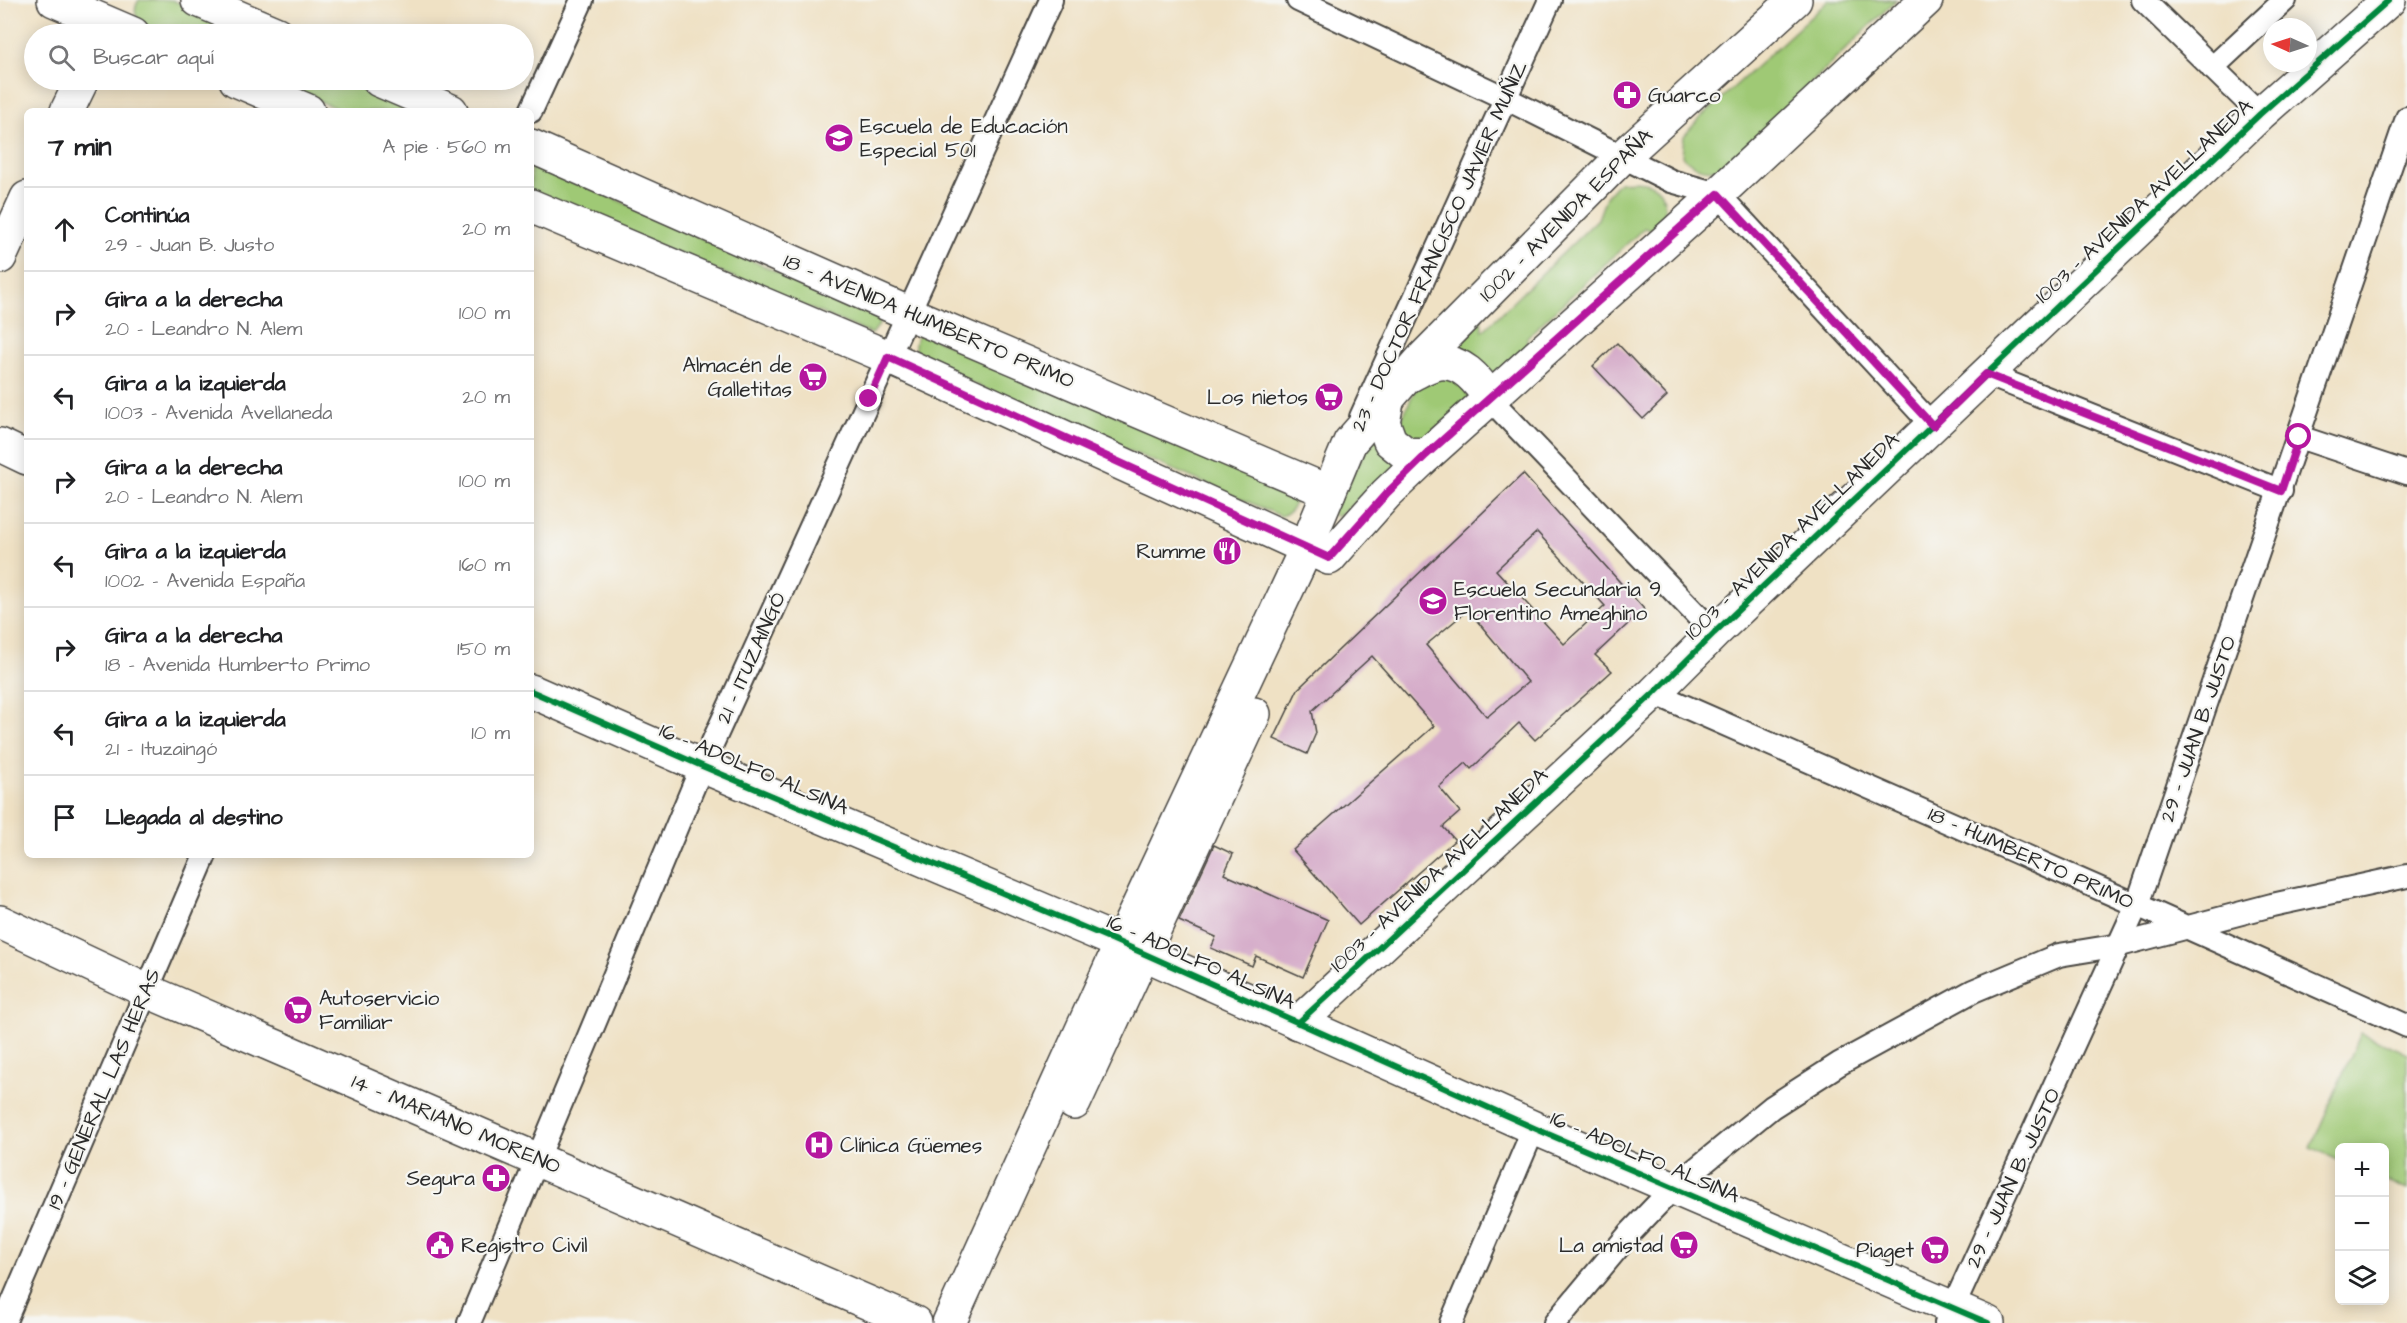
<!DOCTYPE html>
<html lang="es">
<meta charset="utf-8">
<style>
body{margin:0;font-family:"Architects Daughter",sans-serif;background:#f2f2f2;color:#202124}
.controls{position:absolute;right:18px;bottom:18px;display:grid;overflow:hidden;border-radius:9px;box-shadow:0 3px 15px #0003}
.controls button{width:54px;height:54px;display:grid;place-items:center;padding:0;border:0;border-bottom:2px solid #e0e0e0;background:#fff;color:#202124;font:30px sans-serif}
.compass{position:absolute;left:2263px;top:18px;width:54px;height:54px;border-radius:50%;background:#fff;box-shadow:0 3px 15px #0003;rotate:273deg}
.stop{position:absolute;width:18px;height:18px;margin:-14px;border:4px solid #b5179e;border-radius:50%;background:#fff}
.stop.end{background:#b5179e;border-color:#fff;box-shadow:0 2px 6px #0008}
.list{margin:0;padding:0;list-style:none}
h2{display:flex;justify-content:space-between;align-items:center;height:78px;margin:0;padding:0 24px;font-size:26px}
h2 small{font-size:20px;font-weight:400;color:#757577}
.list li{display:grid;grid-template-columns:39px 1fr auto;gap:18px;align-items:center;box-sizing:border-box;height:84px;padding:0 24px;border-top:2px solid #e0e0e0}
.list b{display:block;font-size:22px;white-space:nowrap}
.list p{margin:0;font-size:20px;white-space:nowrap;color:#757577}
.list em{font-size:20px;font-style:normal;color:#757577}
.icon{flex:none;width:33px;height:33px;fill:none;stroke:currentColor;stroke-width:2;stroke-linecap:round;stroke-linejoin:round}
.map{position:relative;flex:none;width:2407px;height:1323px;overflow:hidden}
.search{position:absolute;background:#fff;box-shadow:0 3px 15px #0003;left:24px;top:24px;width:510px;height:66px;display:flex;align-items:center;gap:15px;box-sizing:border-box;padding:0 21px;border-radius:33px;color:#757577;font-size:22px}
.panel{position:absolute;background:#fff;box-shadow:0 3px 15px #0003;left:24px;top:108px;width:510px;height:750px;border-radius:9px}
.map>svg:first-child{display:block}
.green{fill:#9fc975;stroke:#657a50;stroke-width:1.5}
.building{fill:#d5acc9;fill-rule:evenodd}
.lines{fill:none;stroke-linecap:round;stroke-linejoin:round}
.street-casing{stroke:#484642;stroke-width:26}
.secondary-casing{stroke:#484642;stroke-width:36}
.street{stroke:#fff;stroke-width:22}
.secondary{stroke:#fff;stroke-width:33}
.cycleway-casing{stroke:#f6f6f2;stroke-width:10}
.cycleway{stroke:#00873e;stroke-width:6}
.route{stroke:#b5179e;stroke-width:8}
.labels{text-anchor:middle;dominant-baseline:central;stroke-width:4.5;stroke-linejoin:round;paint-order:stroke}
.poi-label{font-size:21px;fill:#2b2b2b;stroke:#f6f6f2;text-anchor:start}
.street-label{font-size:21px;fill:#2b2b2b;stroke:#f6f6f2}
</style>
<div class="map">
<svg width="2407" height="1323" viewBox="0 0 2407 1323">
<rect width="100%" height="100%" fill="#f6f6f2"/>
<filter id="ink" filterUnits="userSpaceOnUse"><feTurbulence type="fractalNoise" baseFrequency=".0167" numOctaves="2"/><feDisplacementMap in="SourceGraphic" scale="12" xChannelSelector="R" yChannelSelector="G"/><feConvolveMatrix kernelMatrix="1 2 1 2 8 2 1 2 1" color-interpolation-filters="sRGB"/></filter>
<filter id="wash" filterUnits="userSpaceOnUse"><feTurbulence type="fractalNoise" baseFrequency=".008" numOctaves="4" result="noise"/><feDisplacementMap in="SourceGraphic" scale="24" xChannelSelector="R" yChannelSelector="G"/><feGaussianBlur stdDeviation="1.35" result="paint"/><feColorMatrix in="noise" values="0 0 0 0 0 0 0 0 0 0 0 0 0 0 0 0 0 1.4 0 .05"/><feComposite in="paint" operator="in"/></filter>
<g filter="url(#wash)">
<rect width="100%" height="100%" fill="#efe1c4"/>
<g class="green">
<path d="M 139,0 L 172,0 L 250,34 C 225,34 187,38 164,34 C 148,32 127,18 139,0 Z"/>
<path d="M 1829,0 L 1896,0 L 1725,167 C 1705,172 1697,170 1682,156 L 1684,136 L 1698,120 Z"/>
<path d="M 269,80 L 352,80 L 424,111 L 343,111 Z"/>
<path d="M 531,161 L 879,318 L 879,325 L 872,334 L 531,194 Z"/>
<path d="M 1619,182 C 1627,182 1636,180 1644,182 C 1669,187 1669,215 1657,232 L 1644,228 L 1527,337 L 1526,360 L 1500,381 L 1441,352 L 1480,314 L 1483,331 L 1598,219 L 1606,197 Z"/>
<path d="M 920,333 L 1294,488 C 1297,501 1295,511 1281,516 L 925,363 C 913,354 912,345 920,333 Z"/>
<path d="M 1434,374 L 1455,376 L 1472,402 L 1423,448 L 1404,436 L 1399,425 L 1415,390 Z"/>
<path d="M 1376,433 L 1403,464 L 1337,517 L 1333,514 L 1334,507 Z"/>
<path d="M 2361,1033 L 2407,1053 L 2407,1190 L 2385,1180 L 2384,1148 L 2340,1148 L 2339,1160 L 2311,1147 Z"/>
</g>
<g id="blocks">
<g class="building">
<path d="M 1617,343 L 1667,396 L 1643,419 L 1593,366 Z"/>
<path d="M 1523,474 L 1644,609 L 1595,655 L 1612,671 L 1535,740 L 1519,723 L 1471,769 L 1466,763 L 1439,787 L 1460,812 L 1443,827 L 1455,840 L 1359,925 L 1293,850 L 1434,726 L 1372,656 L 1312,711 L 1316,733 L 1307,754 L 1274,739 L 1298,689 ZM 1537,532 L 1605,606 L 1564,644 L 1496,570 ZM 1468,610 L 1528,682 L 1487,717 L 1426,645 Z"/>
<path d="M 1214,845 L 1233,854 L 1224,874 L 1328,920 L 1303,977 L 1256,956 L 1252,966 L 1211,948 L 1216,937 L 1179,921 Z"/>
</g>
</g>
</g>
<g filter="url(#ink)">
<use href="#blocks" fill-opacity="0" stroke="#484642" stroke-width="1.5"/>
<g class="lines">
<g class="street-casing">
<g id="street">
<path d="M 1298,0 L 1505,98 L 1671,181 L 1718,194 L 1933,426"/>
<path d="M 2143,0 L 2260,114"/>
<path d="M 2212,68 L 2285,0"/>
<path d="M 531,111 L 582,0"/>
<path d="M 1986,374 L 2281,491"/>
<path d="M 1490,399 L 1714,633"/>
<path d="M 1361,417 L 1550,0"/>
<path d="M 2299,437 L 2407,473"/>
<path d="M 1654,693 L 2137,905 L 2407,1026"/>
<path d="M 4,1323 L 205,855"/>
<path d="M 469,1323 L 702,766 L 1051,0"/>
<path d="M 1451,1323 L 1534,1128"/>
<path d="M 1555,1323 L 1630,1233 L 1674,1187 L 1772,1107 L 1839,1064 L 1973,991 L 2059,955 L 2120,945 L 2272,905 L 2407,876"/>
<path d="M 1946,1323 L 2137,905 L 2407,118"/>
</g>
</g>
<g class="secondary-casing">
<g id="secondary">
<path d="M 54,0 L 133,34"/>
<path d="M 198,0 L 277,34"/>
<path d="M 236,80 L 308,111"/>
<path d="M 379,80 L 451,111"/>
<path d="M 67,111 L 82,80"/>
<path d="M 531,146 L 908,313 L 1329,492"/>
<path d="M 531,206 L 888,357 L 1329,558 L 1386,494 L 1427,455 L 1718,194 L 1926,0"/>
<path d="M 0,257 L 27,198"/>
<path d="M 1408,376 C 1417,372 1426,366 1435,364 C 1460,357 1478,380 1490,399"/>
<path d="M 1387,402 L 1383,422 L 1390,441 L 1406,454 L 1427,455"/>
<path d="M 0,445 L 27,458"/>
<path d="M 531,691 L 702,766 L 1109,938 L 1534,1128 L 1988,1323"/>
<path d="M 0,922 L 145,990 L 915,1323"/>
<path d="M 1298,1023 L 1654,693 L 1714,633 L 2260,114 L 2389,0"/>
<path d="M 1074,1103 L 1254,714"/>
<path d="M 949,1323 L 1131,922 L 1299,564 L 1350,442 L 1423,358 L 1622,157 L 1795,0"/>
</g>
</g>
<use href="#street" class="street"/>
<use href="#secondary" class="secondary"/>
<g class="cycleway-casing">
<g id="cycleway">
<path d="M 531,691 L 702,766 L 1109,938 L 1534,1128 L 1988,1323"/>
<path d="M 1298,1023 L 1654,693 L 1714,633 L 2260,114 L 2389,0"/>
</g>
</g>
<use href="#cycleway" class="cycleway"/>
</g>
</g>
<g class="lines" filter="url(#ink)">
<path class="route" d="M 869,399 L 888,357 L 1329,558 L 1386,494 L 1426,455 L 1718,194 L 1933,426 L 1986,374 L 2281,491 L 2299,437"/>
</g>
<defs>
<g id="pharmacy-disc" transform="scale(1.5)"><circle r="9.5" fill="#b5179e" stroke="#f6f6f2"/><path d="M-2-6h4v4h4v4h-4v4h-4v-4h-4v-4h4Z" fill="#fff"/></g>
<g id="school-disc" transform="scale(1.5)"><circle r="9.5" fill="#b5179e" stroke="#f6f6f2"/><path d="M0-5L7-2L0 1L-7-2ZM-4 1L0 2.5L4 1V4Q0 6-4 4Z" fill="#fff"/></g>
<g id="supermarket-disc" transform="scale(1.5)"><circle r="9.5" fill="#b5179e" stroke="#f6f6f2"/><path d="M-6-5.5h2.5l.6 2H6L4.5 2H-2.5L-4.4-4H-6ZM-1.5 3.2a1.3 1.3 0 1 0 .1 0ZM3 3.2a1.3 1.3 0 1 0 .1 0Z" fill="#fff"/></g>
<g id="restaurant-disc" transform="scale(1.5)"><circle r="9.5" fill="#b5179e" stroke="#f6f6f2"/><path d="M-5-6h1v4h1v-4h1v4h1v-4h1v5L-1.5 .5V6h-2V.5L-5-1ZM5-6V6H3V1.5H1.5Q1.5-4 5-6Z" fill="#fff"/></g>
<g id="hospital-disc" transform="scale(1.5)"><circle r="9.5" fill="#b5179e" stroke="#f6f6f2"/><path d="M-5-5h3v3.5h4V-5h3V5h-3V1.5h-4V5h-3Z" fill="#fff"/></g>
<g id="civic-disc" transform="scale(1.5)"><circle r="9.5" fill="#b5179e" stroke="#f6f6f2"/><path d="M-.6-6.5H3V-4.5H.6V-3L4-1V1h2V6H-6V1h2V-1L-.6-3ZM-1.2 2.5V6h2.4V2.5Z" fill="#fff"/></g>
</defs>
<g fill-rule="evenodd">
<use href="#pharmacy-disc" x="1627" y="95"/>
<use href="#school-disc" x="839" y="138"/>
<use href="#supermarket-disc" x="813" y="377"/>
<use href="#supermarket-disc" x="1329" y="397"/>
<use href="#restaurant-disc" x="1227" y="551"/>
<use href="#school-disc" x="1433" y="601"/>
<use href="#supermarket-disc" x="298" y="1010"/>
<use href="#hospital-disc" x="819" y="1145"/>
<use href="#pharmacy-disc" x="496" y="1178"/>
<use href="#civic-disc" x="440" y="1245"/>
<use href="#supermarket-disc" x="1684" y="1245"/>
<use href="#supermarket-disc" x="1935" y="1250"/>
</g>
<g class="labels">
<g class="poi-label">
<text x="1648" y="95">Guarco</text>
<text x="860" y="126">Escuela de Educación<tspan x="860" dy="24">Especial 501</tspan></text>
<text x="792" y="365" text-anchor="end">Almacén de<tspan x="792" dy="24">Galletitas</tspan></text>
<text x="1308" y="397" text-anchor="end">Los nietos</text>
<text x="1206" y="551" text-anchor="end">Rumme</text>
<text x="1454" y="589">Escuela Secundaria 9<tspan x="1454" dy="24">Florentino Ameghino</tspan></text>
<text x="319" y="998">Autoservicio<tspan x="319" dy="24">Familiar</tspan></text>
<text x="840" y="1145">Clínica Güemes</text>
<text x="475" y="1178" text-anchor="end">Segura</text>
<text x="461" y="1245">Registro Civil</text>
<text x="1663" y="1245" text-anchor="end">La amistad</text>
<text x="1914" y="1250" text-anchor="end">Piaget</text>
</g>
<g class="street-label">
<text transform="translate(2144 201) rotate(-43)">1003 - AVENIDA AVELLANEDA</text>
<text transform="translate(1566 215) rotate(-45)">1002 - AVENIDA ESPAÑA</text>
<text transform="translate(1439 246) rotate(-66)">23 - DOCTOR FRANCISCO JAVIER MUÑIZ</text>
<text transform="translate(929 321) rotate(23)">18 - AVENIDA HUMBERTO PRIMO</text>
<text transform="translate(1792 536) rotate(-44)">1003 - AVENIDA AVELLANEDA</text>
<text transform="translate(751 658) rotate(-66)">21 - ITUZAINGÓ</text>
<text transform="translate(2198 729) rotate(-71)">29 - JUAN B. JUSTO</text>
<text transform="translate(754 769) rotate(23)">16 - ADOLFO ALSINA</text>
<text transform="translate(2031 858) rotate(24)">18 - HUMBERTO PRIMO</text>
<text transform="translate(1439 870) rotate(-43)">1003 - AVENIDA AVELLANEDA</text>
<text transform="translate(1201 962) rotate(24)">16 - ADOLFO ALSINA</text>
<text transform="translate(104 1089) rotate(-67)">19 - GENERAL LAS HERAS</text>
<text transform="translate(456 1124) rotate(23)">14 - MARIANO MORENO</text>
<text transform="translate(1645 1157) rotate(23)">16 - ADOLFO ALSINA</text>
<text transform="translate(2013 1178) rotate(-65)">29 - JUAN B. JUSTO</text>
</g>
</g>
</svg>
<div class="controls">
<button>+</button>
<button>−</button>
<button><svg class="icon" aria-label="layers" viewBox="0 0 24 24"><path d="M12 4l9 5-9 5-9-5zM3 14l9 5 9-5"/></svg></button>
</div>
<svg class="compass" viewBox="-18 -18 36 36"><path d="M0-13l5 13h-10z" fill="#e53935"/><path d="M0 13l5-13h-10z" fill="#757577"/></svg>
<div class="stop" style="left:2299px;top:437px"></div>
<div class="stop end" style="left:869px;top:399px"></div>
<div class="search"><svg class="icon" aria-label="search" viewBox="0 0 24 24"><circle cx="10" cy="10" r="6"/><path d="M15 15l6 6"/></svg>Buscar aquí</div>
<section class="panel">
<h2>7 min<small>A pie · 560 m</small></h2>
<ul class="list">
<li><svg class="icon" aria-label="ahead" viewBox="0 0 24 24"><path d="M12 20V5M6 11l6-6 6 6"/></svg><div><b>Continúa</b><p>29 - Juan B. Justo</p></div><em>20 m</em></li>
<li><svg class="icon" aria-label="right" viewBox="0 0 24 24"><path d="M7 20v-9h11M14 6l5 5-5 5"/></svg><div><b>Gira a la derecha</b><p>20 - Leandro N. Alem</p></div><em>100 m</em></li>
<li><svg class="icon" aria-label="left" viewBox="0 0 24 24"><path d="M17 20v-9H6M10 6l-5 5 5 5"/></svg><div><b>Gira a la izquierda</b><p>1003 - Avenida Avellaneda</p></div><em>20 m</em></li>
<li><svg class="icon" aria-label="right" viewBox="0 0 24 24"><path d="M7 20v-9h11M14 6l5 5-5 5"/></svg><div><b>Gira a la derecha</b><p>20 - Leandro N. Alem</p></div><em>100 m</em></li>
<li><svg class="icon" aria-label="left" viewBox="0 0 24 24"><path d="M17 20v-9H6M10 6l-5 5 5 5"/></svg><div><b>Gira a la izquierda</b><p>1002 - Avenida España</p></div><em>160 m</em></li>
<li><svg class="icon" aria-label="right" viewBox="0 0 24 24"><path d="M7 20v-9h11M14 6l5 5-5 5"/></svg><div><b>Gira a la derecha</b><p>18 - Avenida Humberto Primo</p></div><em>150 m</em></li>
<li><svg class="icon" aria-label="left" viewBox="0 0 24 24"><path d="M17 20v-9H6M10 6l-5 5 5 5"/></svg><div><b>Gira a la izquierda</b><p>21 - Ituzaingó</p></div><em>10 m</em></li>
<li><svg class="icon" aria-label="arrive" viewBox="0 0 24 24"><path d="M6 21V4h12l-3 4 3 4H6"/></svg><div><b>Llegada al destino</b></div></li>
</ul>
</section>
</div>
